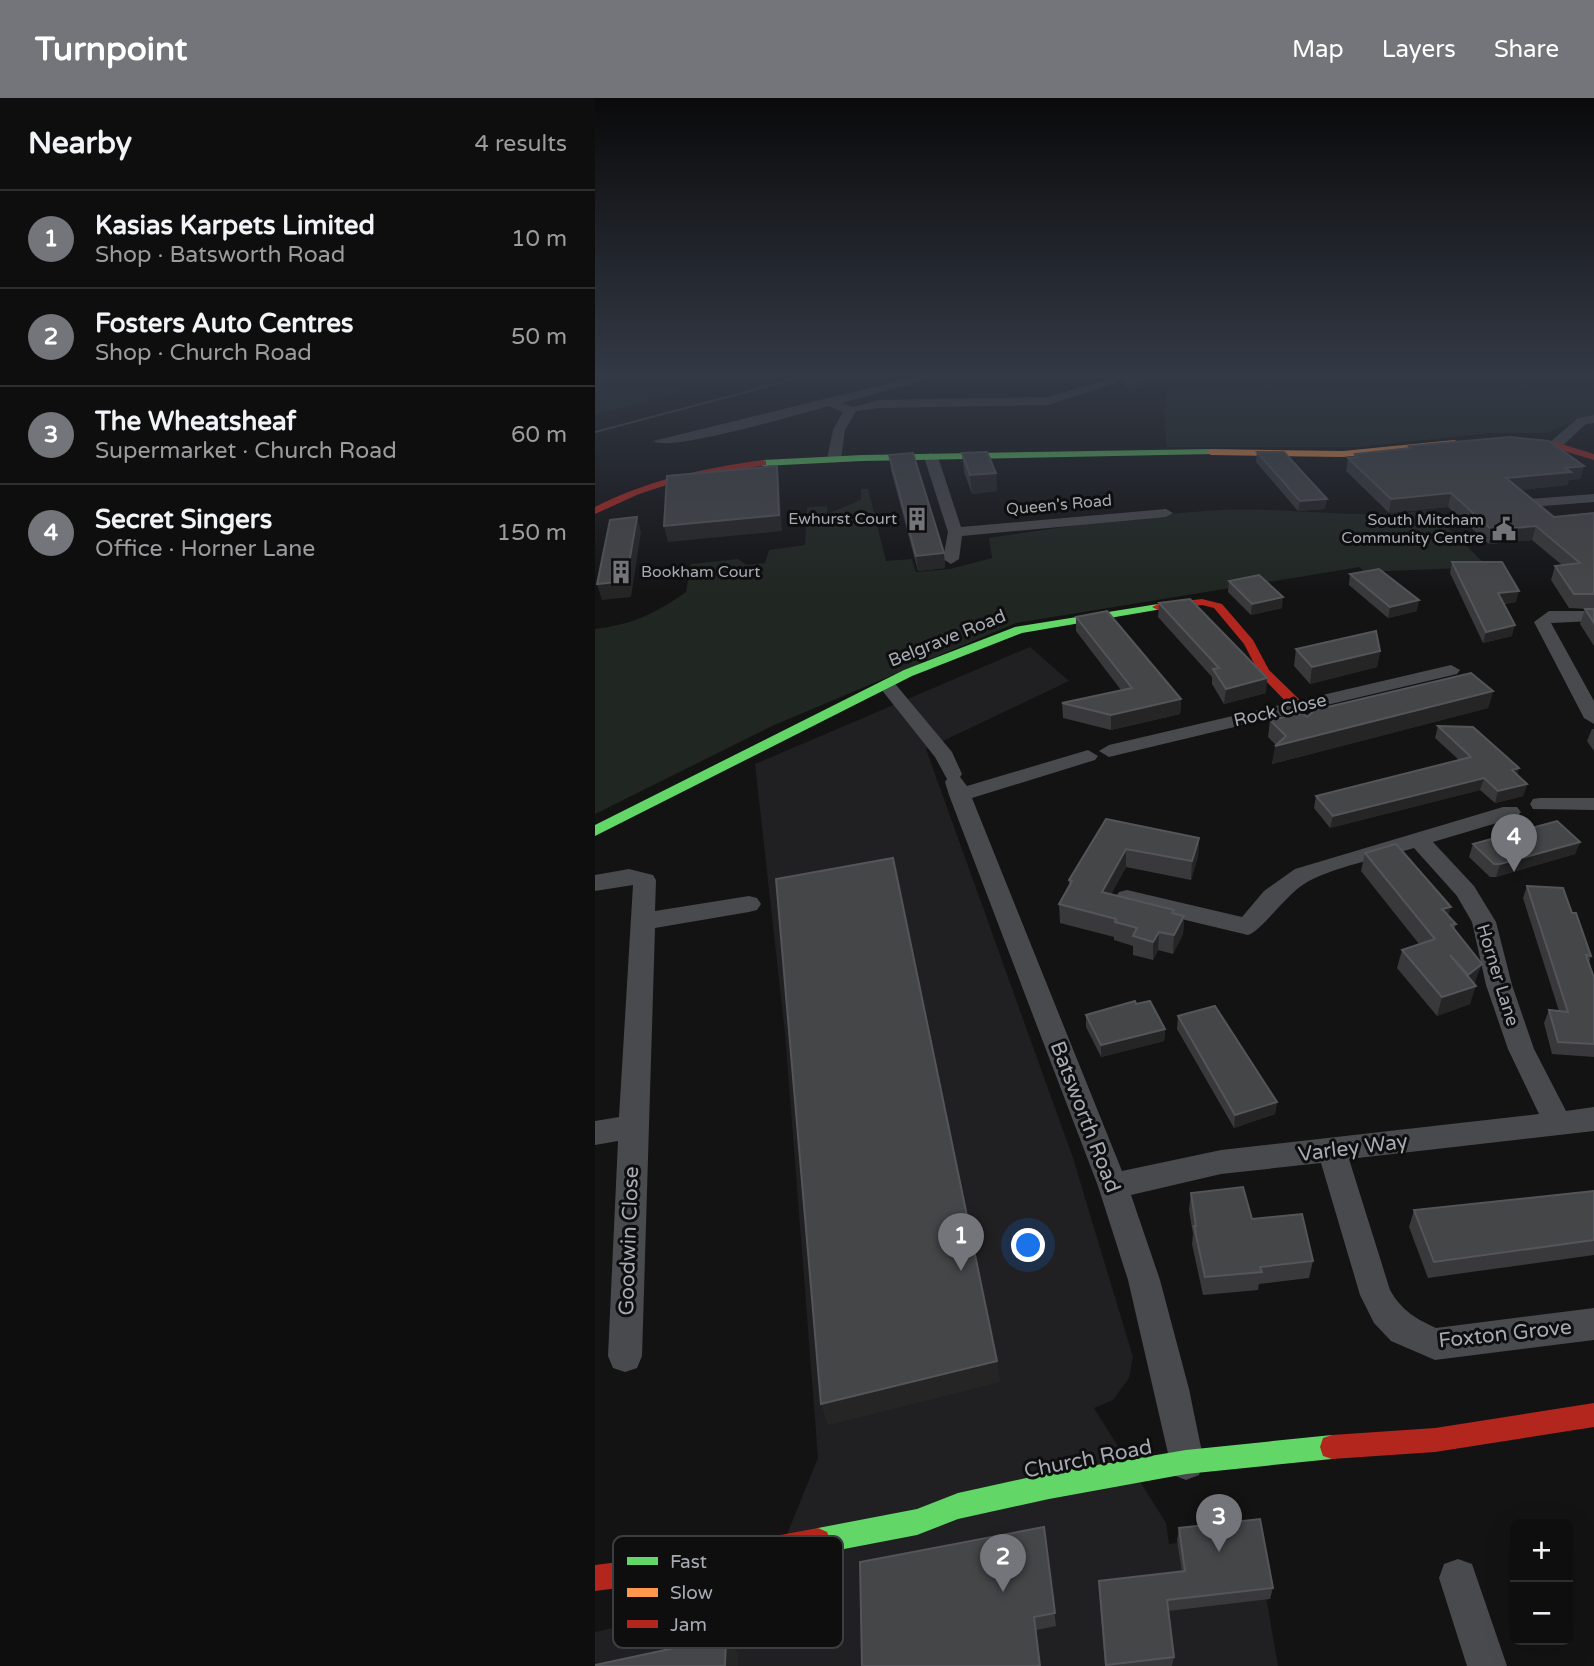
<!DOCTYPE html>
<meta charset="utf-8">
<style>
body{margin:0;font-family:"Varela Round",sans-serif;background:#171718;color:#f1f3f6}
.controls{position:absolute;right:21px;bottom:21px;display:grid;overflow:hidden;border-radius:10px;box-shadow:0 7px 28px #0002}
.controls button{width:63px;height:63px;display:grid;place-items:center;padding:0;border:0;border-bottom:2px solid #2e2e2f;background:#0e0e0f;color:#f1f3f6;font:35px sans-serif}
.you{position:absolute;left:434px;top:1148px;width:24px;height:24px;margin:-18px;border:5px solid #fff;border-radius:50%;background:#1a73e8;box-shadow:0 0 0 10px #1a73e833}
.badge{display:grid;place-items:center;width:46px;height:46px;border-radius:50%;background:#73757b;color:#fff;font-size:23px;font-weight:700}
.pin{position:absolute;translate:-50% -58px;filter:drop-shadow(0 2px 4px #0008)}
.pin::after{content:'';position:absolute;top:37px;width:24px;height:21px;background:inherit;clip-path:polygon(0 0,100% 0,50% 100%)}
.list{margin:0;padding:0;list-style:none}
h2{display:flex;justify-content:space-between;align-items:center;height:91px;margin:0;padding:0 28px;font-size:30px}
h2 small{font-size:23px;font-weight:400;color:#9b9c9e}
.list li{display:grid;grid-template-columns:46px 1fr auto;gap:21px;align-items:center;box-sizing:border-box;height:98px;padding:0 28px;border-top:2px solid #2e2e2f}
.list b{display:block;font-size:26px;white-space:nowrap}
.list p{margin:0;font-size:23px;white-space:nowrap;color:#9b9c9e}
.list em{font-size:23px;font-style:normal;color:#9b9c9e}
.map{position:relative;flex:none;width:999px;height:1568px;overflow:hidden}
header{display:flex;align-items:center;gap:42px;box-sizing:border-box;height:98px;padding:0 35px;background:#73757b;color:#fff}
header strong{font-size:33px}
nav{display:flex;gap:38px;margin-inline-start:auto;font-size:24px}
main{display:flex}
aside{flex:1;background:#0e0e0f}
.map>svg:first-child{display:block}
.built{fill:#202022}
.green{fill:#202621}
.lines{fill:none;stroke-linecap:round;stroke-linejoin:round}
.street{fill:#494a4d;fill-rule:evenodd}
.fast{fill:#63d668;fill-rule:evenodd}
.slow{fill:#ff974d;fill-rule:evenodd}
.jam{fill:#b3261e;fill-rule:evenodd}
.tram{stroke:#4b4c4f;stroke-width:2}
.wall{fill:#39393b}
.shaded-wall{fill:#252526}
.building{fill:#454648;stroke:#545559;stroke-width:2}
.labels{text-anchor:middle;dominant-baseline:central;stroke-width:6;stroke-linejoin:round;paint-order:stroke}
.far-street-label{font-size:16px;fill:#a6aab3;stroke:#0e0e0f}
.far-poi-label{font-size:16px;fill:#a6aab3;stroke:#0e0e0f;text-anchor:end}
.street-label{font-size:18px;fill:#a6aab3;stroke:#0e0e0f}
.near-street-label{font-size:21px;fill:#a6aab3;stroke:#0e0e0f}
.key{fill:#0e0e0f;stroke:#3c3d40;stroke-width:2}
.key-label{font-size:19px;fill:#a6aab3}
</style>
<header>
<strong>Turnpoint</strong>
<nav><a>Map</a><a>Layers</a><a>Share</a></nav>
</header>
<main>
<aside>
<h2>Nearby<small>4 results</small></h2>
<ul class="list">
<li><span class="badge">1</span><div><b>Kasias Karpets Limited</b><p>Shop · Batsworth Road</p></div><em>10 m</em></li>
<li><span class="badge">2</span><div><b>Fosters Auto Centres</b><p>Shop · Church Road</p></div><em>50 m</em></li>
<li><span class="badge">3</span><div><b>The Wheatsheaf</b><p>Supermarket · Church Road</p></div><em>60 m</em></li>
<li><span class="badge">4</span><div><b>Secret Singers</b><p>Office · Horner Lane</p></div><em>150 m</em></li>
</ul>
</aside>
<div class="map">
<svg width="999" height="1568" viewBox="0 0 999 1568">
<rect width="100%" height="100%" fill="#131314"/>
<path class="built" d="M 435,549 L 474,583 L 331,651 L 478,1060 L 538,1259 L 534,1280 L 518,1302 L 499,1310 L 571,1425 L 574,1446 L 660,1435 L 683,1568 L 0,1568 L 0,1534 L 167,1498 L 223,1360 L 190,935 L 160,666 Z"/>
<g class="green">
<path d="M 0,276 L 159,276 L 0,317 Z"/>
<path d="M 577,276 L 999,276 L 999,319 L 983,321 L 952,335 L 896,335 L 764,349 L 572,349 C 569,323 567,301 577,276 Z"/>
<path d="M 266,391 L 273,391 L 291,463 L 317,461 L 321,474 L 355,471 L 397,460 L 394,440 C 471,429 549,416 627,412 C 697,409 766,423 835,412 L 893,469 L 768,474 L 765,469 L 421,525 L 177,628 L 0,716 L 0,531 C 38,526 60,516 91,494 L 96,466 L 143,461 L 152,467 L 170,465 L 174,452 L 210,447 L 212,409 L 232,408 L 232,416 L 266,402 Z"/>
</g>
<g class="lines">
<g class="street">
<path d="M 332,276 L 351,276 L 247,305 L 258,309 L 284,302 L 452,299 L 513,281 L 514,276 L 526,276 L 522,285 L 453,307 L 284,310 L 261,313 L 250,332 L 246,361 L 239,365 L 232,361 L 238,332 L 248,314 L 234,308 C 208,315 73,355 58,343 Z"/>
<path d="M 999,317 L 999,325 L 991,326 L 965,350 L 955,350 L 955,344 L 983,320 Z"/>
<path d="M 336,355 L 343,359 L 366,429 L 571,411 L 578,415 L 571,419 L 367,438 L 364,461 L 356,466 L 348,461 L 353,434 L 329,359 Z"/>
<path d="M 999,396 L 999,404 L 935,409 L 928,405 L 935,401 Z"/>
<path d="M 954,513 L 999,513 L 999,523 L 956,525 L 999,603 L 999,626 L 989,620 L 939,524 Z"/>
<path d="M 856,567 L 865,572 L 862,576 L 514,659 L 504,653 L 514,647 Z"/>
<path d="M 291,581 L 297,582 L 357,654 L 367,676 L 365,679 L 372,688 L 493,652 L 503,658 L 500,662 L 377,700 L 527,1073 L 626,1052 L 944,1016 L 913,951 L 891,887 L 877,824 L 862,798 L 819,750 C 789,759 734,770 709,786 C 691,797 666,833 653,837 L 532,808 L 524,806 L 520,800 L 524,794 L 532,792 L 647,819 L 669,793 L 700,771 L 908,709 L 922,709 L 926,714 L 922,719 L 838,744 L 879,788 L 901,824 L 917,887 L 939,951 L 971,1013 L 999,1009 L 999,1033 L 754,1061 L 795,1192 C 806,1212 821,1221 841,1230 L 999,1210 L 999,1242 L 840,1262 L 796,1243 L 779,1225 L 765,1197 L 726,1065 L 626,1076 L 536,1097 L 565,1182 L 594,1291 L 609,1364 L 604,1377 L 591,1382 L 578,1377 L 533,1182 L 503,1088 L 354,697 L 350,684 L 352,681 L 340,659 L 282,586 Z"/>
<path d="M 945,700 L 999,700 L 999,712 L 938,711 L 935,706 L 938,701 Z"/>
<path d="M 34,771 L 58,777 L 61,782 L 60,813 L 154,798 L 162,800 L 166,806 L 162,812 L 154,814 L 60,830 L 47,1258 L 42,1270 L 30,1274 L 18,1270 L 13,1258 L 23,1043 L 0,1047 L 0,1023 L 24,1019 L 38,787 L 0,793 L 0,777 Z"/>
<path d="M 863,1461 L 877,1466 L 912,1568 L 872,1568 L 844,1480 L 849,1466 Z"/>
</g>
<g class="fast">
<path d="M 616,351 L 619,352 L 619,356 L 267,363 L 168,368 L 163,365 L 168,362 L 267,357 Z"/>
<path d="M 563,506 L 569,509 L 567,511 L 427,535 L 317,578 L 0,738 L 0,727 L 309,572 L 420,529 Z"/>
<path d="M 737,1337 L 746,1340 L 749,1349 L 746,1358 L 737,1361 L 591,1376 L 454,1401 L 363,1421 L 322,1437 L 223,1456 L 214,1452 L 210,1443 L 214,1434 L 223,1430 L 322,1411 L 363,1395 L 454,1375 L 591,1352 Z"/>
</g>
<path class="slow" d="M 859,342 L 862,343 L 862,347 L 748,359 L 616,357 L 611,354 L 616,351 L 748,353 Z"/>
<g class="jam">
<path d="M 916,339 L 960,344 L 999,356 L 999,362 L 959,350 L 913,344 L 912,342 Z"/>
<path d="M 168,362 L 171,363 L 171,367 L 84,383 L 44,396 L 0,416 L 0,409 C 53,382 109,370 168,362 Z"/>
<path d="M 607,501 L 627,506 L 658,542 L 674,572 L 708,605 L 708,611 L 698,611 L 665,577 L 649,546 L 619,510 L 607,507 L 563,512 L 557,509 L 563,506 Z"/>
<path d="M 999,1305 L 999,1329 L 840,1354 L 737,1361 L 728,1358 L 725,1349 L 728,1340 L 737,1337 L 840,1330 Z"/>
<path d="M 223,1430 L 232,1434 L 236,1443 L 232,1452 L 223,1456 L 78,1483 L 0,1493 L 0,1467 L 78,1457 Z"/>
</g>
<path class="tram" d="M 0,334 L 219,276"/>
</g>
<g class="wall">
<path d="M 526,276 L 556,276 L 555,286 L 534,293 L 526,282 Z"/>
<path d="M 814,348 L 989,368 L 985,381 L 974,382 L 972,387 L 925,392 L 959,419 L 999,415 L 999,548 L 985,526 L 990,511 L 994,511 L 974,510 L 956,482 L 960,468 L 967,467 L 937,442 L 894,446 L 853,409 L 794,415 L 751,373 L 753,360 L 759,359 L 760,356 L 813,351 Z"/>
<path d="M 662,354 L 730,411 L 703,413 L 661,364 Z"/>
<path d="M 367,355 L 402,393 L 377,396 L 369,374 Z"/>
<path d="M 294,357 L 349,455 L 350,470 L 323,473 L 296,372 Z"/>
<path d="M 857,464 L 921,504 L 909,506 L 917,538 L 888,545 L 855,475 Z"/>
<path d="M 755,476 L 822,513 L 793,520 L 754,487 Z"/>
<path d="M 634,483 L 687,510 L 656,517 L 633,494 Z"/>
<path d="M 564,505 L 671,595 L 629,606 L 617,586 L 617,579 L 563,519 Z"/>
<path d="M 481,519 L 586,601 L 585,616 L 516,632 L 468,620 L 467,605 L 526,592 L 481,533 Z"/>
<path d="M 701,551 L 785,553 L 782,569 L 715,586 L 699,568 Z"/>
<path d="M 898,593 L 893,610 L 677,666 L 681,647 L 673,639 L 675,622 L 712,619 Z"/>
<path d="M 843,628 L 922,677 L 932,686 L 928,698 L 900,705 L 885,692 L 735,730 L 719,710 L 721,698 L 864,662 L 840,640 Z"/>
<path d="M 997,631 L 999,631 L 999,653 L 992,643 Z"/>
<path d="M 511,721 L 604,740 L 603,758 L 596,782 L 531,769 L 516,796 L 589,818 L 588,836 L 578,856 L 563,852 L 558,862 L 538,857 L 538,848 L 519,842 L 519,839 L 465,825 L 464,806 L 474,789 L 474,782 Z"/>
<path d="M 985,744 L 980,756 L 901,779 L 895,779 L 874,759 L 878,746 Z"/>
<path d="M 770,755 L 853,818 L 861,826 L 859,832 L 880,884 L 879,886 L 875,906 L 842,918 L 802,870 L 807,852 L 824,846 L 766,773 Z"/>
<path d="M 932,788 L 977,815 L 996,858 L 994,864 L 999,880 L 999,959 L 957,956 L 949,925 L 954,912 L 964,913 L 928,800 Z"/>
<path d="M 541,906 L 570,931 L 569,943 L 506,959 L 491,929 L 491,917 Z"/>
<path d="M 583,918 L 682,1004 L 680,1016 L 639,1030 L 582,931 Z"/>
<path d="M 999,1093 L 999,1157 L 833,1180 L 814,1129 L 819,1112 Z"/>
<path d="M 596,1095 L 657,1121 L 718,1163 L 714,1180 L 664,1186 L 663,1192 L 608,1197 L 597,1146 L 598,1136 L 594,1112 Z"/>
<path d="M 449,1429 L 461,1528 L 267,1568 Z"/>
<path d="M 584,1430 L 678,1490 L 675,1501 L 573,1513 L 579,1559 L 577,1568 L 510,1568 L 504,1494 L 504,1483 L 587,1474 L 582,1442 Z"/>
</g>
<g class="shaded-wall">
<path d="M 556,277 L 555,286 L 534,293 L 534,284 Z"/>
<path d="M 182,368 L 184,382 L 187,433 L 73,444 L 69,428 Z"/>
<path d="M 989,368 L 985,381 L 974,382 L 972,387 L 908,394 L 911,380 L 970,370 Z"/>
<path d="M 401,375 L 402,393 L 377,396 L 375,377 Z"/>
<path d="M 856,395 L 853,409 L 794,415 L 796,401 Z"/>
<path d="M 732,401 L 730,411 L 703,413 L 705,403 Z"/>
<path d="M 42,419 L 46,434 L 36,499 L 7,502 L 2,486 Z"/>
<path d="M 941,428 L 937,442 L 894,446 L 897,432 Z"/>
<path d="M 349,455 L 350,470 L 323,473 L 321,458 Z"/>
<path d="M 924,493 L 921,504 L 900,506 L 903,495 Z"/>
<path d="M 688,499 L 687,510 L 656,517 L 657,506 Z"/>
<path d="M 824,502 L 822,513 L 793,520 L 795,509 Z"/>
<path d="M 920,527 L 917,538 L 888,545 L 891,534 Z"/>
<path d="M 785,553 L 782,569 L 715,586 L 717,569 Z"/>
<path d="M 672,580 L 671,595 L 629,606 L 631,591 Z"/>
<path d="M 898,593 L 893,610 L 677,666 L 680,648 Z"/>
<path d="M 586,601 L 585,616 L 516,632 L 516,617 Z"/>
<path d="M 924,670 L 921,682 L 917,672 Z"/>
<path d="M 889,680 L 885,692 L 735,730 L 738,718 Z"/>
<path d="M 932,686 L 928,698 L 900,705 L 903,693 Z"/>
<path d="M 604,740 L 603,758 L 596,782 L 597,763 Z"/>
<path d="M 985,744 L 980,756 L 901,779 L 905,766 Z"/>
<path d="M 531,751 L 531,769 L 507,812 L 507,794 Z"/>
<path d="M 856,809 L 850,827 L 847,811 Z"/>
<path d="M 589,818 L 588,836 L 578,856 L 579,837 Z"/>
<path d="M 564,834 L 563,852 L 558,862 L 558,844 Z"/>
<path d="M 887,866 L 880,884 L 872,891 L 881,888 L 875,906 L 842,918 L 847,899 L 868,892 L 873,877 Z"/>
<path d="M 570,931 L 569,943 L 506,959 L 506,947 Z"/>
<path d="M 682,1004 L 680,1016 L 639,1030 L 640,1017 Z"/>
<path d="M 402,1263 L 405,1284 L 233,1327 L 226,1306 Z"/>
<path d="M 131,1539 L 143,1555 L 143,1568 L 130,1568 Z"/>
</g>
<g class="building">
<path d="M 528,276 L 556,276 L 556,277 L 534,284 Z"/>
<path d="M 915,339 L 954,343 L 989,368 L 970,370 L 976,374 L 911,380 L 959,419 L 999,415 L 999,496 L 979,496 L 960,468 L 985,465 L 941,428 L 897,432 L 856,395 L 796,401 L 753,360 L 763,359 L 760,356 L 816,350 L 814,348 Z"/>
<path d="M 392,354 L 401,375 L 375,377 L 367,355 Z"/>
<path d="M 662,354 L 689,354 L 732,401 L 705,403 Z"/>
<path d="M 318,355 L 349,455 L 321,458 L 294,357 Z"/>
<path d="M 182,368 L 184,417 L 69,428 L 72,378 Z"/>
<path d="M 42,419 L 31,483 L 2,486 L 15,422 Z"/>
<path d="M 857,464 L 907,464 L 924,493 L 903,495 L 920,527 L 891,534 Z"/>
<path d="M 784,471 L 824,502 L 795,509 L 755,476 Z"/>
<path d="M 664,477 L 688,499 L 657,506 L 634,483 Z"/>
<path d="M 595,501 L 672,580 L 631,591 L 618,571 L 624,570 L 564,505 Z"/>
<path d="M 990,511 L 999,511 L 999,525 Z"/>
<path d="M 512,513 L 586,601 L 516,617 L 467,605 L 537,590 L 481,519 Z"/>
<path d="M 781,533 L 785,553 L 717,569 L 701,551 Z"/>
<path d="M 876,575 L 898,593 L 680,648 L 691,638 L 675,622 L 708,615 L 712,619 L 720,612 Z"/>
<path d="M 843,628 L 878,629 L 924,670 L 917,672 L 932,686 L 903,693 L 889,680 L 738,718 L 721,698 L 876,659 Z"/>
<path d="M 511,721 L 604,740 L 597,763 L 531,751 L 507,794 L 579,812 L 577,815 L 589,818 L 579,837 L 564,834 L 558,844 L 538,838 L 542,830 L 520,824 L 521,821 L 464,806 L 477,783 L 474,782 Z"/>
<path d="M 962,723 L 985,744 L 905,766 L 899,766 L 878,746 Z"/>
<path d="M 801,746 L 856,809 L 847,811 L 861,826 L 856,827 L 887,866 L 873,877 L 855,857 L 881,888 L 847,899 L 807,852 L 840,841 L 770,755 Z"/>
<path d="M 298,760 L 402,1263 L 226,1306 L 181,781 Z"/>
<path d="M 932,788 L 968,790 L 977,815 L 981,815 L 996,858 L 991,857 L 999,880 L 999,946 L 963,944 L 954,912 L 973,914 Z"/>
<path d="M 540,903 L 541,906 L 555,903 L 570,931 L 506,947 L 491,917 Z"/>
<path d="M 620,908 L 682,1004 L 640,1017 L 583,918 Z"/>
<path d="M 648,1089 L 657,1121 L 707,1116 L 718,1163 L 665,1169 L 667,1174 L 610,1179 L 599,1128 L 601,1128 L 596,1095 Z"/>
<path d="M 999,1093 L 999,1142 L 839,1164 L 819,1112 Z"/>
<path d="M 665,1421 L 678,1490 L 572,1502 L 579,1559 L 511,1567 L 504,1483 L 590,1473 L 584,1430 Z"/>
<path d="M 449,1429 L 460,1515 L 439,1519 L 445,1568 L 267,1568 L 265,1464 Z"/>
<path d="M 131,1539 L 130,1568 L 0,1568 L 0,1567 Z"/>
</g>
<linearGradient id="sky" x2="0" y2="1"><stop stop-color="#0a0a0b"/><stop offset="0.56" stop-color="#333945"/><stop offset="1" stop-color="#333945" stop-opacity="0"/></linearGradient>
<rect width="999" height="495" fill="url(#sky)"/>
<defs>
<g id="building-bare" transform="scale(1.89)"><path d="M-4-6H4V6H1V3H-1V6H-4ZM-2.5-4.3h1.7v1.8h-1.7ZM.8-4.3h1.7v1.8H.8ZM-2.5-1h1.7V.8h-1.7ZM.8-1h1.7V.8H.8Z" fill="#73757b" stroke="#0e0e0f" stroke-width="2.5" paint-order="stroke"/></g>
<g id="civic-bare" transform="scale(1.89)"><path d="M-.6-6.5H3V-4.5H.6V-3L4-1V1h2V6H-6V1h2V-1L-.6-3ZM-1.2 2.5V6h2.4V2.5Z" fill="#73757b" stroke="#0e0e0f" stroke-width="2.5" paint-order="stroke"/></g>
</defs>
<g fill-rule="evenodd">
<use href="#building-bare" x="322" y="421"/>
<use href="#civic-bare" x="909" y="431"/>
<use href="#building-bare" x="26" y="474"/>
</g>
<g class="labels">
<g class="far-street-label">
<text transform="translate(464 407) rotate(-5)">Queen's Road</text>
</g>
<g class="far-poi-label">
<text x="302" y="421">Ewhurst Court</text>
<text x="889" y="422">South Mitcham<tspan x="889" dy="18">Community Centre</tspan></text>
<text x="46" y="474" text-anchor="start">Bookham Court</text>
</g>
<g class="street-label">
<text transform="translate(352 540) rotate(-22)">Belgrave Road</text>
<text transform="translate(685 612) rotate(-13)">Rock Close</text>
<text transform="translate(903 877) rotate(73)">Horner Lane</text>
</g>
<g class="near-street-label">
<text transform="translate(490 1019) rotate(69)">Batsworth Road</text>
<text transform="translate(758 1050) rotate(-7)">Varley Way</text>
<text transform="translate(34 1143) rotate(-88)">Goodwin Close</text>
<text transform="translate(910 1236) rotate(-6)">Foxton Grove</text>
<text transform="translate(493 1361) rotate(-11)">Church Road</text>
</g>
</g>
<rect x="18" y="1438" width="230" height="112" rx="10" class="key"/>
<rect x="32" y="1459" width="31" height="8" fill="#63d668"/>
<rect x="32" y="1490" width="31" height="9" fill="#ff974d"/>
<rect x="32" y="1522" width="31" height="8" fill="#b3261e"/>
<g class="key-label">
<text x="75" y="1470">Fast</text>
<text x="75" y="1501">Slow</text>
<text x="75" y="1533">Jam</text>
</g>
</svg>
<div class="controls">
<button>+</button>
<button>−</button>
</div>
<div class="you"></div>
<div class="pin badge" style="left:366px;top:1173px">1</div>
<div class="pin badge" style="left:408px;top:1494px">2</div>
<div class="pin badge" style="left:624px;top:1454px">3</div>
<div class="pin badge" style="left:919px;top:774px">4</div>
</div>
</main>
